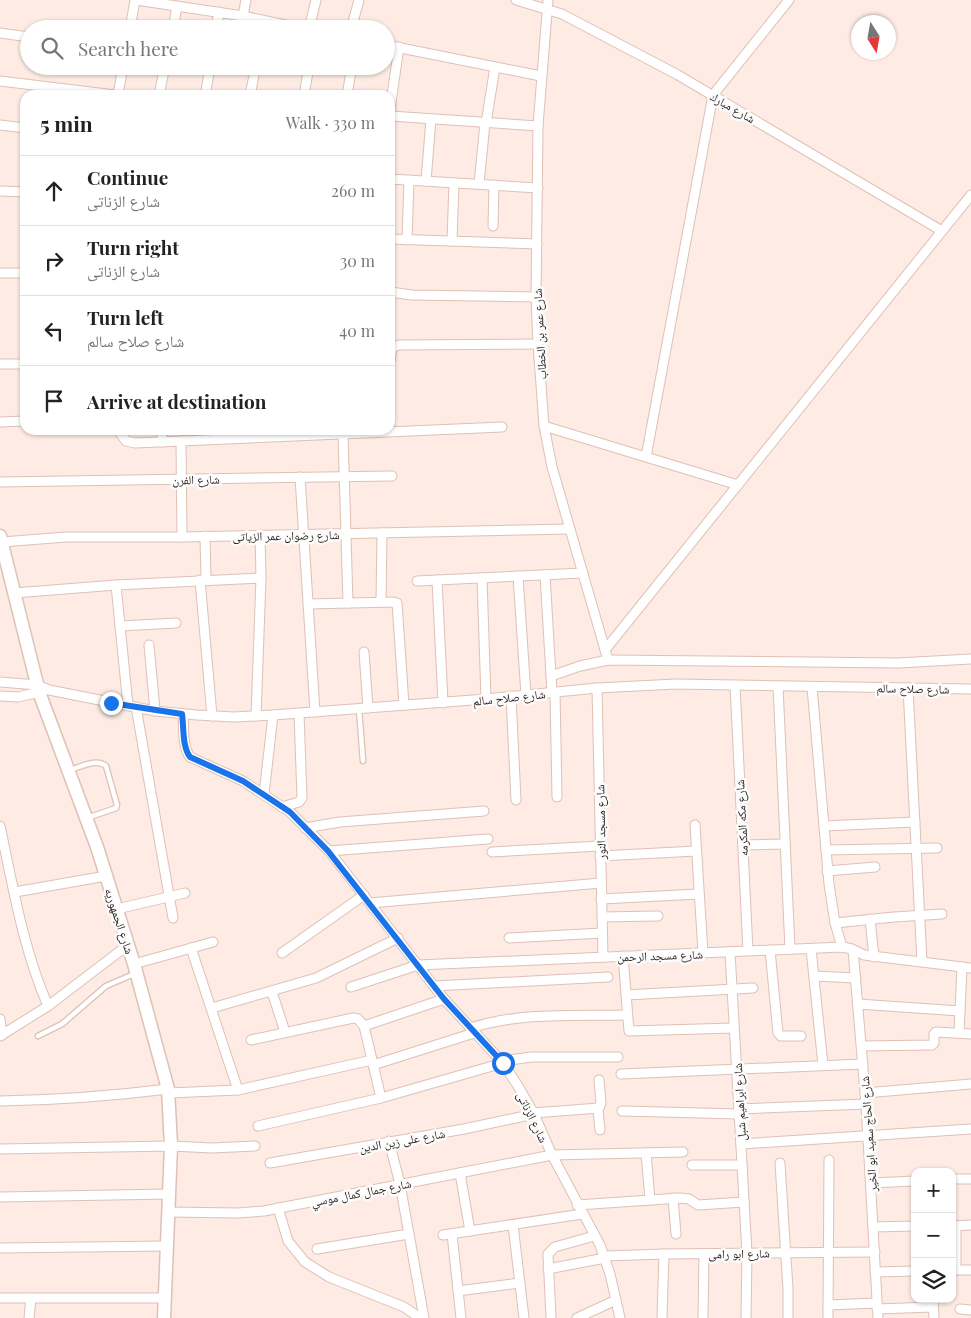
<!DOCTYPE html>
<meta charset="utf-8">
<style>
body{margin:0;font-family:"Playfair Display","Noto Naskh Arabic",serif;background:#f6f6f6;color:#222}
.controls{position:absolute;right:15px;bottom:15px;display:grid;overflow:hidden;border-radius:10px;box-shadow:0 1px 4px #0004}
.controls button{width:45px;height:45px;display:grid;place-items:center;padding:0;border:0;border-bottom:1px solid #e0e0e0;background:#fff;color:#222;font:25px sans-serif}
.compass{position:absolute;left:851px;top:15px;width:45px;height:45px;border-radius:50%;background:#fff;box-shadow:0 1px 4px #0004;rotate:169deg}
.stop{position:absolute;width:15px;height:15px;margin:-11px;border:4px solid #1a73e8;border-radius:50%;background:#fff}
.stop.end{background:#1a73e8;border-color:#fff;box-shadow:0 1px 5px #0008}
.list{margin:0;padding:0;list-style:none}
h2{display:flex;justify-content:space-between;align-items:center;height:65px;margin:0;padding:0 20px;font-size:21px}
h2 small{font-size:16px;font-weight:400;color:#767676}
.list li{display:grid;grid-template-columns:32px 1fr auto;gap:15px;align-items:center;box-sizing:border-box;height:70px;padding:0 20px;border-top:1px solid #e0e0e0}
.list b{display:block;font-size:19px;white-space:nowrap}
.list p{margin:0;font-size:16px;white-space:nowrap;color:#767676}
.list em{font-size:16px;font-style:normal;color:#767676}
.icon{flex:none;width:28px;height:28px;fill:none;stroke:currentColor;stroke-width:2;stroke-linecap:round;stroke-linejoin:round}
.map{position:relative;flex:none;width:971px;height:1318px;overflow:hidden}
.search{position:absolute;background:#fff;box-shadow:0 1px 4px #0004;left:20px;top:20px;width:375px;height:55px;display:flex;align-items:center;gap:12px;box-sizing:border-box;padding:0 18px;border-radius:28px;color:#767676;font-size:19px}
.panel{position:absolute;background:#fff;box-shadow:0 1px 4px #0004;left:20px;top:90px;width:375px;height:345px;border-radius:15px}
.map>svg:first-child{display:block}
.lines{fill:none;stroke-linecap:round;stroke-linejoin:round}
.lane-casing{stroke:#dec1b6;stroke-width:7}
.street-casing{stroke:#dec1b6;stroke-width:11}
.secondary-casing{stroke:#dec1b6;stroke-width:15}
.lane{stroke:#fff;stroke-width:4.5}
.street{stroke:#fff;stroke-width:9}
.secondary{stroke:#fff;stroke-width:12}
.route{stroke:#1a73e8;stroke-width:6}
.labels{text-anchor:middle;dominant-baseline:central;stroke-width:5;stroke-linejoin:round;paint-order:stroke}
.street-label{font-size:12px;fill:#291f1b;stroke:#fcfcfc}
</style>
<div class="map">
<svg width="971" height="1318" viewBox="0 0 971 1318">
<rect width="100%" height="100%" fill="#fdebe4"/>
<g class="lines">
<g class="lane-casing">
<g id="lane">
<path d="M 359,709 L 363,761"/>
<path d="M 70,770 C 81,767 96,758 106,766 L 117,805 L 116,808 L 87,818"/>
<path d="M 38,1036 L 62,1024 L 106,986 L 134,974"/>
</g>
</g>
<g class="street-casing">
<g id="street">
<path d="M 136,0 L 243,16 L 305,29"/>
<path d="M 516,0 L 562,14 L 678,75 L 942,231"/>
<path d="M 548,0 L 538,126 L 536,297 L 538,344 L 544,426 L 552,467 L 608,660"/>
<path d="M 243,16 L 246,0"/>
<path d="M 130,29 L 135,0"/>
<path d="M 173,29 L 177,6"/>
<path d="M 216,29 L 219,12"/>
<path d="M 309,29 L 316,0"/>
<path d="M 351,29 L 359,0"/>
<path d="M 0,33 L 29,37"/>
<path d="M 386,45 L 541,76"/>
<path d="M 0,81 L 115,95"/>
<path d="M 206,91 L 210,66"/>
<path d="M 118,95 L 123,66"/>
<path d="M 159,95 L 165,66"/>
<path d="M 250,95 L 256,66"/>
<path d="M 304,95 L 309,66"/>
<path d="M 347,95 L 352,66"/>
<path d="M 390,109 L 399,47"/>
<path d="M 390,116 L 538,126"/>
<path d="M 486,123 L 495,67"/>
<path d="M 0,125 L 25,128"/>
<path d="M 390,179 L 538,188"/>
<path d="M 426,181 L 431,119"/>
<path d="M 479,184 L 485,123"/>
<path d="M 0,191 L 25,192"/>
<path d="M 493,226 L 494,185"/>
<path d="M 390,239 L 537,244"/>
<path d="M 407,240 L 409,180"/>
<path d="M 452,241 L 454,183"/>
<path d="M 0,273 L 25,273"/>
<path d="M 390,292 L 412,295 L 536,297"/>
<path d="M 390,361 L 392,348 L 398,345 L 538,344"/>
<path d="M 0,364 L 25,364"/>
<path d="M 0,422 L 25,421"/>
<path d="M 544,426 L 738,485"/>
<path d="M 118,430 L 126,441 L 135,443 L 502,427"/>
<path d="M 161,430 L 163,442"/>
<path d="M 343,434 L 348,603"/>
<path d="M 181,441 L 182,537"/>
<path d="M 646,457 L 713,95 L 789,0"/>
<path d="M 300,477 L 315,712"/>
<path d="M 0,482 L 392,476"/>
<path d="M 205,536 L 206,580"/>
<path d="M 2,542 L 66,537 L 182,537 L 570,529"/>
<path d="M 545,575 L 552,692"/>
<path d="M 518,576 L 526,695"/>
<path d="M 482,578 L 486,699"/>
<path d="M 200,580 L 212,716"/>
<path d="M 437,580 L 443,703"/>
<path d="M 417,581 L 583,573"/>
<path d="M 116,585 L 128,706"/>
<path d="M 14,593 L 116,585 L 261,578"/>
<path d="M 381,602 L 382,533"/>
<path d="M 308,604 L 393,602 L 397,603 L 404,705"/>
<path d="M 120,626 L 176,623"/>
<path d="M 149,645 L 155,711"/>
<path d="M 605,650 L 971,195"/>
<path d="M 364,652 L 368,708"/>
<path d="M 551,676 L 580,666 L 608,660 L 898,663 L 971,659"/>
<path d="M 0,682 L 38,685 L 49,690 L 155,711 L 197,715 L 234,717 L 273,715 L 486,699 L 597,688 L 676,684 L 971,689"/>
<path d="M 735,685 L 748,951"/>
<path d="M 778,686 L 790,949"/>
<path d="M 812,687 L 829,884 L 835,923 L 842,947"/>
<path d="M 597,688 L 603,957"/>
<path d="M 908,688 L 922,962"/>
<path d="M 555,692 L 557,797"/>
<path d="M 0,696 L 18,697 L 44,691"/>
<path d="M 511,696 L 516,800"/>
<path d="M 136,707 L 173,918"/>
<path d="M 183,714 C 184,728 182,746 190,757 L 243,781 L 290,812 L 329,851 L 444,999 L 503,1063 L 518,1086 L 534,1114 L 552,1155 L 600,1245 L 610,1274 L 620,1318"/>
<path d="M 256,716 L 261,578 L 260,535"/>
<path d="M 264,794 L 273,715"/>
<path d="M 282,807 L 299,802 L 302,798 L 299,713"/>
<path d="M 695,825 L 703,953"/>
<path d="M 0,826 C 13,886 23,949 48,1006"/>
<path d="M 824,826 L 915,822"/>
<path d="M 305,828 L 340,822 L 484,811"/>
<path d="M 743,845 L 785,844"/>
<path d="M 826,850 L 937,848"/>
<path d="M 329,851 L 488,839"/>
<path d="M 492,852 L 600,846"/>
<path d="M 600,856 L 696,851"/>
<path d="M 827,871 L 875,867"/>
<path d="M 15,892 L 106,876"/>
<path d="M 601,899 L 699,894"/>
<path d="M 370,903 L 601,883"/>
<path d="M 117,909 L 185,893"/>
<path d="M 602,917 L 658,916"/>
<path d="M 870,919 L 874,957"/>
<path d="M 835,923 L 894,917 L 942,914"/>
<path d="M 509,938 L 602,933"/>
<path d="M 191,948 L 238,1090"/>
<path d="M 811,949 L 823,1065"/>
<path d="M 770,950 L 778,1033 L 781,1036 L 801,1036"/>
<path d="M 853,950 L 866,1104 L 878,1318"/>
<path d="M 730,952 L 747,1253 L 746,1318"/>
<path d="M 282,953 L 364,895"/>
<path d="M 623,956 L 629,1031 L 734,1028"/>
<path d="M 134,964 L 213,942"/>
<path d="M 814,976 L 856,978"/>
<path d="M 434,986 L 608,977"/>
<path d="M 351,987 L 418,965 L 842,947 L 852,949 L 864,955 L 971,968"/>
<path d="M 272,992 L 285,1032"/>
<path d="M 626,995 L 753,988"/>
<path d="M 858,1004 L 960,1011"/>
<path d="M 212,1008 L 316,978 L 398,938"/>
<path d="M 0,1019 L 2,1035"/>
<path d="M 364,1026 L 444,999"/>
<path d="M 470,1028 C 520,1012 575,1016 627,1015"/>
<path d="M 959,1033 L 962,967"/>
<path d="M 0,1036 L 48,1006 L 128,945"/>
<path d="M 251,1040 L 353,1018 L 358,1019 L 364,1026 L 381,1098"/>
<path d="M 862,1046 L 932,1045 L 934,1043 L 934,1034 L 936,1032 L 971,1034"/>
<path d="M 501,1061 L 532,1057 L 618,1057"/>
<path d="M 373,1065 L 474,1033"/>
<path d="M 621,1074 L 863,1064"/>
<path d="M 599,1080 L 601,1103 L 598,1110 L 600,1130"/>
<path d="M 169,1093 L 238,1090 L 372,1060"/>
<path d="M 865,1093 L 971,1084"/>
<path d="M 0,1101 C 57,1100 112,1096 168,1089"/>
<path d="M 739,1109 L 866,1104"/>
<path d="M 622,1111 L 739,1114"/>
<path d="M 533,1113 L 599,1108"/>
<path d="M 258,1126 L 381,1098 L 503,1063"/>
<path d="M 389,1141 L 400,1184 L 424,1318"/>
<path d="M 741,1144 L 971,1129"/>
<path d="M 0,1149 L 171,1146 L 212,1148 L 255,1146"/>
<path d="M 646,1153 L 650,1200"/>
<path d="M 270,1163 L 464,1129 L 534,1114"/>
<path d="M 780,1163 L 788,1289 L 788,1318"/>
<path d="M 692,1165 L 742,1165"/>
<path d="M 460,1173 L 470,1231"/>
<path d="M 952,1179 L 971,1179"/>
<path d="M 871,1183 L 915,1181"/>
<path d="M 0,1197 L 169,1194"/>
<path d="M 673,1198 L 676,1234"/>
<path d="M 577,1205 L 680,1198 L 689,1199 L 698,1205 L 744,1202"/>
<path d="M 278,1208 L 288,1241 L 305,1262 L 329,1277 L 404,1307 L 420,1318"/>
<path d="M 168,1212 L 238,1213 L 264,1211 L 552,1155 L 683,1152"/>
<path d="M 513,1225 L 524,1318"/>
<path d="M 952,1226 L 971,1225"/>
<path d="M 873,1227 L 915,1226"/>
<path d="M 452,1234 L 461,1318"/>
<path d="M 443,1235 L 582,1214"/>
<path d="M 0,1248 L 167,1246"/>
<path d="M 317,1249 L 409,1234"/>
<path d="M 605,1256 L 664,1254 L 875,1252"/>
<path d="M 548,1269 L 605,1258"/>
<path d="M 952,1270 L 971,1270"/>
<path d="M 956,1270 L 956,1226"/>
<path d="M 875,1272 L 915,1271"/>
<path d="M 458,1291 L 520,1283"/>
<path d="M 0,1298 L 165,1298"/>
<path d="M 933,1299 L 934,1318"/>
<path d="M 828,1305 L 877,1303"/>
<path d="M 877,1309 L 933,1307"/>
<path d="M 960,1309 L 971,1310"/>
<path d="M 29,1318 L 31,1298"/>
<path d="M 551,1318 L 548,1254 L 555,1247 L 594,1236"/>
<path d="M 577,1318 L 616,1300"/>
<path d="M 662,1318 L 664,1254"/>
<path d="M 703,1318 L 704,1254"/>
<path d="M 828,1318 L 829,1160"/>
</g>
</g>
<g class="secondary-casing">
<path id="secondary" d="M 0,536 L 39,692 L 97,847 L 134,964 L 168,1089 L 171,1146 L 164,1318"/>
</g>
<use href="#lane" class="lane"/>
<use href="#street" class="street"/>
<use href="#secondary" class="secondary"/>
</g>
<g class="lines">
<path class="route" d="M 111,703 L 182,714 C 184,728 182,746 190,757 L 243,781 L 290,812 L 328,851 L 444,999 L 503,1063"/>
</g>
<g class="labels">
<g class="street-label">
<text transform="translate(733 107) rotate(30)">شارع مبارك</text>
<text transform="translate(539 334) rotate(-93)">شارع عمر بن الخطاب</text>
<text transform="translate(196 479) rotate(-1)">شارع الفرن</text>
<text transform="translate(286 535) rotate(-1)">شارع رضوان عمر الزياتى</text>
<text transform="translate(913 688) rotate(1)">شارع صلاح سالم</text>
<text transform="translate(509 697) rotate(-6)">شارع صلاح سالم</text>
<text transform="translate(741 818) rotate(-93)">شارع مكه المكرمه</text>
<text transform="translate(600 822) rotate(-91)">شارع مسجد النور</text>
<text transform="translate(120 921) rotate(72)">شارع الجمهوريه</text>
<text transform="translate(660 955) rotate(-2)">شارع مسجد الرحمن</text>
<text transform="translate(739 1102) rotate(-93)">شارع ابراهيم شبل</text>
<text transform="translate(533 1117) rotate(64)">شارع الزناتى</text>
<text transform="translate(868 1134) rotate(-94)">شارع الحاج سعيد ابو الخير</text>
<text transform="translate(402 1140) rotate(-10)">شارع على زين الدين</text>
<text transform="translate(361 1192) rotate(-11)">شارع جمال كمال موسي</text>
<text transform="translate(739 1253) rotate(-1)">شارع ابو رامى</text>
</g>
</g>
</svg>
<div class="controls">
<button>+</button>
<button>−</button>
<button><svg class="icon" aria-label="layers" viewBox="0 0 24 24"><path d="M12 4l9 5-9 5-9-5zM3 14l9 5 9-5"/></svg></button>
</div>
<svg class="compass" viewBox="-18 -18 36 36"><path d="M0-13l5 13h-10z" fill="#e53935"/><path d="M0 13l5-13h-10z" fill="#767676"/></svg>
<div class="stop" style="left:503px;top:1063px"></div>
<div class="stop end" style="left:111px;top:703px"></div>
<div class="search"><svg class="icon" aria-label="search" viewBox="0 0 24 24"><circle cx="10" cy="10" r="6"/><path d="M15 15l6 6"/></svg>Search here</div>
<section class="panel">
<h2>5 min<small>Walk · 330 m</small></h2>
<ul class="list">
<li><svg class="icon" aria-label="ahead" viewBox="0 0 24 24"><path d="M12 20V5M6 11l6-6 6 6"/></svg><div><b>Continue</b><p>شارع الزناتى</p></div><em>260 m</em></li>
<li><svg class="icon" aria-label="right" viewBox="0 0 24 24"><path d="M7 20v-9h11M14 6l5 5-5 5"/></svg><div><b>Turn right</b><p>شارع الزناتى</p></div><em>30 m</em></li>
<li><svg class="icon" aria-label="left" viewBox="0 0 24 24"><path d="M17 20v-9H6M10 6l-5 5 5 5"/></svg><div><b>Turn left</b><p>شارع صلاح سالم</p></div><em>40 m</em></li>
<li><svg class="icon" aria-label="arrive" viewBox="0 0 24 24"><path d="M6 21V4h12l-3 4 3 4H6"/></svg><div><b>Arrive at destination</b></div></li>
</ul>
</section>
</div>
